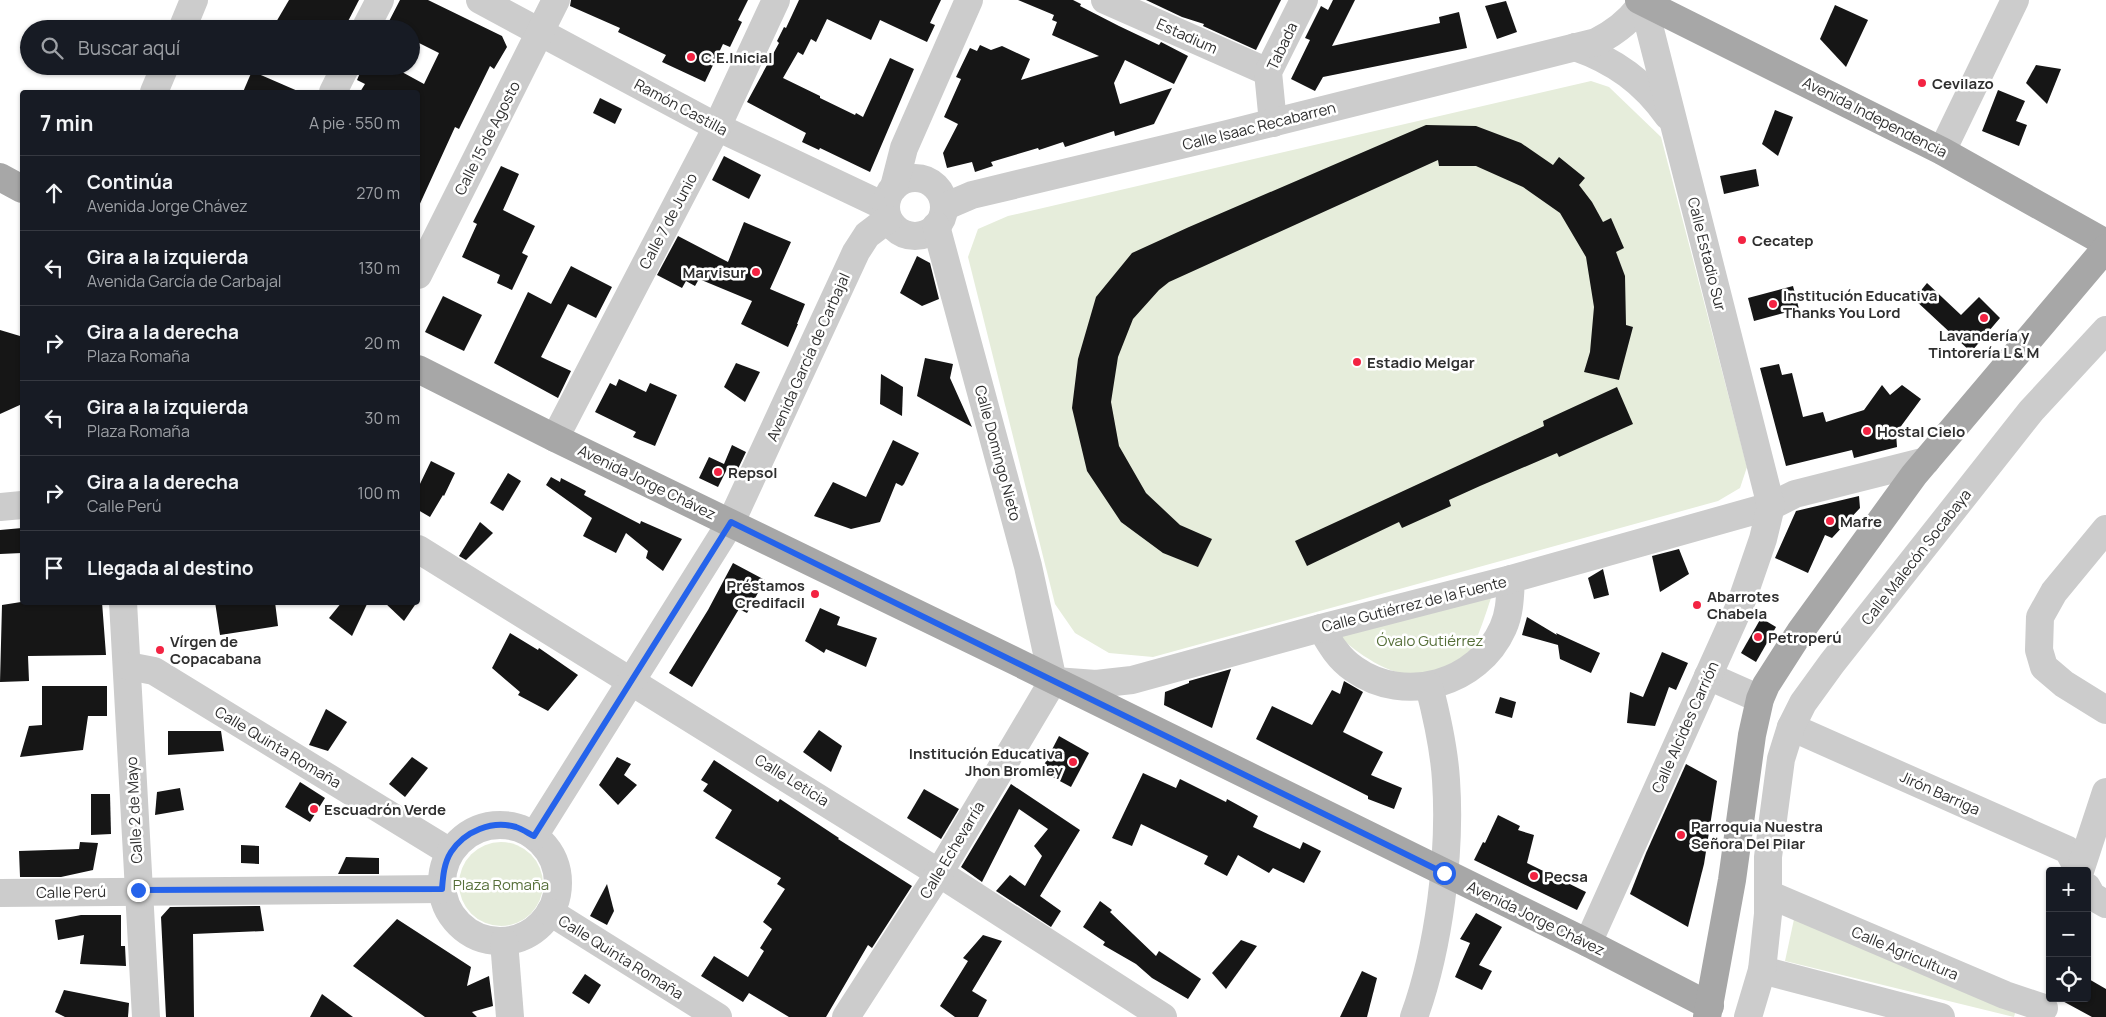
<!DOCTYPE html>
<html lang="es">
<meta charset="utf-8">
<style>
body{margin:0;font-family:Manrope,sans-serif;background:#242831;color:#f1f3f6}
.controls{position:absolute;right:15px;bottom:15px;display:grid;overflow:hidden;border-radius:5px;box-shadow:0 1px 4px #0004}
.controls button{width:45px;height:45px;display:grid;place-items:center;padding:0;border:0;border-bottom:1px solid #363941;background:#171b24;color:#f1f3f6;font:25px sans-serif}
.stop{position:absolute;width:15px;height:15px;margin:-11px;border:4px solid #2563eb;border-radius:50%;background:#fff}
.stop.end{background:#2563eb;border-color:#fff;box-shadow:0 1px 5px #0008}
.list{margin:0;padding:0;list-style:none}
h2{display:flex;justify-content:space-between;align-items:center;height:65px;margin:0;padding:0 20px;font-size:21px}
h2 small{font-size:16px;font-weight:400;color:#9ea1a6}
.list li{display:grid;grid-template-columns:32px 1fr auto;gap:15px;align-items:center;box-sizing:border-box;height:75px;padding:0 20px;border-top:1px solid #363941}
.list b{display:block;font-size:19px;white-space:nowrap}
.list p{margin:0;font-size:16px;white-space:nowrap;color:#9ea1a6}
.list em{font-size:16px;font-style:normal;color:#9ea1a6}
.icon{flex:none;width:28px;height:28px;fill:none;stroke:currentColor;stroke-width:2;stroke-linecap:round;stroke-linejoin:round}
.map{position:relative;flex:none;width:2106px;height:1017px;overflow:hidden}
.search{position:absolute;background:#171b24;box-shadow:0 1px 4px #0004;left:20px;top:20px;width:400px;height:55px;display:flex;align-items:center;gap:12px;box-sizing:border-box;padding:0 18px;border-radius:28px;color:#9ea1a6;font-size:19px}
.panel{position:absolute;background:#171b24;box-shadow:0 1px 4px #0004;left:20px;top:90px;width:400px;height:515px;border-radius:5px}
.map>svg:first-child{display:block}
.green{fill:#e6eddb}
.building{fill:#161616}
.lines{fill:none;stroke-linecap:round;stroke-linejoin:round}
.minor{stroke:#ccc;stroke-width:28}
.major{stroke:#a7a7a7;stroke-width:28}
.route{stroke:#2563eb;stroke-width:6}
.poi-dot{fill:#f32342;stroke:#fff;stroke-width:2}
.labels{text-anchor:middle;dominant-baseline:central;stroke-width:5;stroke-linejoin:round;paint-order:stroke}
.street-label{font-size:15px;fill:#2f2f2f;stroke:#fff}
.poi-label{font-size:15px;font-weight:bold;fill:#2f2f2f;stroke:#fff;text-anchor:start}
.park-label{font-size:15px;fill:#556e38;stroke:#fff}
</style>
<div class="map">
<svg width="2106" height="1017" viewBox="0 0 2106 1017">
<rect width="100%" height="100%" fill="#fff"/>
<g class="green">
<path d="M 1591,81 L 1609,87 L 1661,137 L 1747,467 L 1740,488 L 1718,501 L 1153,657 L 1109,653 L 1075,633 L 1055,604 L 968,257 L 978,229 L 1008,216 Z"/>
<path d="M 1492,595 C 1488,607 1477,642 1471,649 C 1467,654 1461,658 1456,661 C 1414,694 1369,663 1336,634 Z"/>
<circle cx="501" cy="884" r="42"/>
<path d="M 1796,910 L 2017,1006 L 2014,1017 L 1785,961 Z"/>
</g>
<g class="building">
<path d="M 289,0 L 359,0 L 344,29 L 272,29 Z"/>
<path d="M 400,0 L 428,0 L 502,36 L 507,47 L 494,69 L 490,66 L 459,129 L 455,127 L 418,208 L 418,92 L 360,92 L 365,84 L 357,80 L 363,66 L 391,66 L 424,84 L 439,53 L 411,39 L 411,29 L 385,29 Z"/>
<path d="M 571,0 L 748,0 L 738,20 L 742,22 L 730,47 L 723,44 L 705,82 L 662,62 L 666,55 L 618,32 L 620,28 L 570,6 Z"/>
<path d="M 799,0 L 941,0 L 930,23 L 935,25 L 927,42 L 880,20 L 871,40 L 827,19 L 816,42 L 811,39 L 803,55 L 798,52 L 783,78 L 820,96 L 820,98 L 855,115 L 856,113 L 863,117 L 890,58 L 914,69 L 870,172 L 820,148 L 819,150 L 802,142 L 806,133 L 747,102 L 779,43 L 777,41 L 784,27 L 786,28 Z"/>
<path d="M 1018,0 L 1073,0 L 1081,4 L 1080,6 L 1119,26 L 1159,45 L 1161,42 L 1188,56 L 1174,84 L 1125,60 L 1114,83 L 1120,104 L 1172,88 L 1154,124 L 1115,136 L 1114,131 L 1065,147 L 1063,142 L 1039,150 L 1038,148 L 991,162 L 993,166 L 975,172 L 972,162 L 947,168 L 943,153 L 958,124 L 944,117 L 961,79 L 956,77 L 970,48 L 977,51 L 980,45 L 991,50 L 1002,46 L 1030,59 L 1021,80 L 1099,56 L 1052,35 L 1057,22 L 1052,20 L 1054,15 Z"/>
<path d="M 1146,0 L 1281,0 L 1256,50 L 1203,26 L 1204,24 L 1182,17 Z"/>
<path d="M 1333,0 L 1355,0 L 1332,46 L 1440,23 L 1439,17 L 1459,12 L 1467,48 L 1323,77 L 1315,91 L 1291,79 L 1310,40 L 1305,38 L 1321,6 L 1328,10 Z"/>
<path d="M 1506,1 L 1517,32 L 1497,39 L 1485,6 Z"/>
<path d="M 1835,5 L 1868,20 L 1846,67 L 1820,39 Z"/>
<path d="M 2036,65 L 2061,69 L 2047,104 L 2026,83 Z"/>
<path d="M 252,71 L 300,92 L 243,92 Z"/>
<path d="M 1998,90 L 2025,101 L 2016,121 L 2027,125 L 2019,146 L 1982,131 Z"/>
<path d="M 600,98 L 622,109 L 615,124 L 593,113 Z"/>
<path d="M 1775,110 L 1793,117 L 1778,156 L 1762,144 Z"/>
<path d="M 1426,125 L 1476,126 L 1521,143 L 1553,165 L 1559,157 L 1585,178 L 1579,185 L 1592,202 L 1603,222 L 1611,218 L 1624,248 L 1616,252 L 1625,276 L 1626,325 L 1633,327 L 1619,380 L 1584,372 L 1590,352 L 1594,307 L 1586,257 L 1560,213 L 1523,187 L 1476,166 L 1439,166 L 1438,160 L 1169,282 L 1159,290 L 1133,319 L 1118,357 L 1111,402 L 1119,446 L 1146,493 L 1180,525 L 1212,539 L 1198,567 L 1163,553 L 1121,522 L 1087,471 L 1072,408 L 1078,359 L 1096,297 L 1132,253 L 1189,227 Z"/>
<path d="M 724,156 L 761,175 L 749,199 L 712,180 Z"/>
<path d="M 501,166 L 519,174 L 503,210 L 535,226 L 522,253 L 528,256 L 512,290 L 497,283 L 500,275 L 462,257 L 477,224 L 473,222 Z"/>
<path d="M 1756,169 L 1759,186 L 1724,194 L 1720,176 Z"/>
<path d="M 744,222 L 791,242 L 770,289 L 805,304 L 797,324 L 798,324 L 788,347 L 741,324 L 752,301 L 699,279 L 695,286 L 686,281 L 682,288 L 657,275 L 678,236 L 728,262 Z"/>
<path d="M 917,256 L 930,263 L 939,299 L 922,306 L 900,293 Z"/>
<path d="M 571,266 L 612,287 L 596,318 L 568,304 L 541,357 L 571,371 L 558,398 L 494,363 L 528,292 L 551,304 Z"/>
<path d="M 1927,283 L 1961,315 L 1979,297 L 2000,318 L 1971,352 L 1914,299 Z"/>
<path d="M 1793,286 L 1799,309 L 1754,321 L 1748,298 Z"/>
<path d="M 443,296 L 482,315 L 464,351 L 425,332 Z"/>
<path d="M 0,330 L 20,336 L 22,393 L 22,404 L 0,414 Z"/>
<path d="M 925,358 L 953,364 L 950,378 L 972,427 L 917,396 Z"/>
<path d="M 736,363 L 760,372 L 745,402 L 724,387 Z"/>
<path d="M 1779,364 L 1782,375 L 1792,373 L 1803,417 L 1823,412 L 1826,422 L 1864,410 L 1882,385 L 1890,395 L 1902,385 L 1921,399 L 1896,433 L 1897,447 L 1854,458 L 1852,450 L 1786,466 L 1760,368 Z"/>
<path d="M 881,374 L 903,387 L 902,416 L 880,404 Z"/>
<path d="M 619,379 L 646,392 L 650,383 L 677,395 L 655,446 L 633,437 L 636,432 L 595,412 L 610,383 L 616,386 Z"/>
<path d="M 1617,387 L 1633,424 L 1559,457 L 1557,453 L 1480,486 L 1449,500 L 1451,506 L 1402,528 L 1399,522 L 1307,566 L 1295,541 L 1544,426 L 1543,421 Z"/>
<path d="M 893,440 L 919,453 L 904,484 L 902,486 L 896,483 L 880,522 L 851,529 L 814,516 L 833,482 L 866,497 Z"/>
<path d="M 732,445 L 746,452 L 736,473 L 727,469 L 718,487 L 699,478 L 709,457 L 724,464 Z"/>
<path d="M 431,461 L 455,473 L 444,496 L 443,495 L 430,517 L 418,510 L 418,488 Z"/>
<path d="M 508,473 L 521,481 L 503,511 L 490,503 Z"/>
<path d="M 551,477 L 560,482 L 561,478 L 586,491 L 584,495 L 640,524 L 641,521 L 682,539 L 663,571 L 646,558 L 648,551 L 626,533 L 616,553 L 583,536 L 592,518 L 546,485 Z"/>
<path d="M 1859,496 L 1860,508 L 1832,538 L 1825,535 L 1808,573 L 1775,558 L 1796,511 Z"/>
<path d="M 480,522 L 493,533 L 466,560 L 459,556 Z"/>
<path d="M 22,528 L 22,553 L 0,554 L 0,530 Z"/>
<path d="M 1679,549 L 1689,574 L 1660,592 L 1652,556 Z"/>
<path d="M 733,563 L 765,580 L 747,613 L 739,609 L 692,687 L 669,673 L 708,610 Z"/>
<path d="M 1603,569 L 1609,595 L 1594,599 L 1588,578 Z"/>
<path d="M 21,602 L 102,602 L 106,655 L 28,656 L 29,681 L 0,682 L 2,605 Z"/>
<path d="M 215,602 L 275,602 L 278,626 L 220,635 Z"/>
<path d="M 342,602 L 368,602 L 352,636 L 329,618 Z"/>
<path d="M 384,602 L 417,602 L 404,621 Z"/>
<path d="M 820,608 L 840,617 L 837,625 L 877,638 L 866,667 L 826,649 L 824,653 L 805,641 Z"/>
<path d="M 1527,617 L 1557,635 L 1556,633 L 1600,653 L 1591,673 L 1560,659 L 1558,645 L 1522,635 Z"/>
<path d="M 1761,618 L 1776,627 L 1756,662 L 1741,653 Z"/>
<path d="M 510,633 L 538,650 L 539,648 L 578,675 L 548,711 L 518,695 L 520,692 L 492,668 Z"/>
<path d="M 1662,652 L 1688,663 L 1676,690 L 1669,687 L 1655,726 L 1627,723 L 1630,692 L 1643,697 Z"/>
<path d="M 1231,669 L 1212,728 L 1164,705 L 1165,692 L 1189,683 L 1189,681 Z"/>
<path d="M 1344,681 L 1363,692 L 1343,732 L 1383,752 L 1371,775 L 1402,788 L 1394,809 L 1368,799 L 1368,796 L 1256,739 L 1272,706 L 1312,725 L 1332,690 L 1340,694 Z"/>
<path d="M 42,686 L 107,686 L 107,716 L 88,716 L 83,750 L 20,757 L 29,726 L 42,725 Z"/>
<path d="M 1500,697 L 1516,702 L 1512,718 L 1495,713 Z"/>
<path d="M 326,709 L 347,722 L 328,751 L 309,745 Z"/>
<path d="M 819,730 L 842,746 L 831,772 L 803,752 Z"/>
<path d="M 168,731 L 221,731 L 224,751 L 168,755 Z"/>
<path d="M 1059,736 L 1089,753 L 1071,787 L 1041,771 Z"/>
<path d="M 412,757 L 428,768 L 405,797 L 389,784 Z"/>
<path d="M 617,757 L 631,764 L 624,775 L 637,785 L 618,805 L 599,785 Z"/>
<path d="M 714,760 L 778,802 L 780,799 L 839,838 L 838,839 L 912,886 L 872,948 L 868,945 L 826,1017 L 789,1017 L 749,993 L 743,1002 L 701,976 L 714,956 L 748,977 L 764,951 L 760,948 L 772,929 L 763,922 L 785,889 L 777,884 L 781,878 L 715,838 L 732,810 L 703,791 L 708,784 L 701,780 Z"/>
<path d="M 1686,764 L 1717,781 L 1704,864 L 1688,927 L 1630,894 L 1646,853 Z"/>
<path d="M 1143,773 L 1176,788 L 1180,779 L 1226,802 L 1227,799 L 1258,816 L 1253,827 L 1300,849 L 1303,842 L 1321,851 L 1304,883 L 1273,868 L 1269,873 L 1238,855 L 1227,876 L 1204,864 L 1208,856 L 1141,824 L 1132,846 L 1112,838 Z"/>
<path d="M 300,782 L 325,798 L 310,822 L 285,807 Z"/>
<path d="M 1011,784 L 1080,830 L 1040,896 L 1061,911 L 1051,927 L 996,891 L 1010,875 L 1025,886 L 1042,856 L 1034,846 L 1048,829 L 1019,809 L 982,882 L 961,867 Z"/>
<path d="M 180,788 L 184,810 L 155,815 L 157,792 Z"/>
<path d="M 924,789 L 959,809 L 941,839 L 907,818 Z"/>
<path d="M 91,794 L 110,794 L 111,834 L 91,835 Z"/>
<path d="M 1498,815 L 1520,826 L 1518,830 L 1534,835 L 1527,863 L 1586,892 L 1577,910 L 1474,860 L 1483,842 L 1485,843 Z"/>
<path d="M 80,842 L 98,843 L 93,870 L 61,877 L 20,877 L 19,851 L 79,849 Z"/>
<path d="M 241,845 L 259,846 L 259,864 L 241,863 Z"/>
<path d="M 346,857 L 379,858 L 379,874 L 338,874 Z"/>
<path d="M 607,884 L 614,911 L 607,925 L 590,916 Z"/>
<path d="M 1100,901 L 1112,910 L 1110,912 L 1156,956 L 1159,951 L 1201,979 L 1188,999 L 1152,978 L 1136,964 L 1103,945 L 1105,942 L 1083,927 Z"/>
<path d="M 260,906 L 264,931 L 193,934 L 194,1017 L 166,1017 L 161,917 L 170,907 Z"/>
<path d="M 1476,913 L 1502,927 L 1479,965 L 1492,971 L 1482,990 L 1455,977 L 1470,943 L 1460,939 Z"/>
<path d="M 81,915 L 121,915 L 121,946 L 125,946 L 126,966 L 80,964 L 84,935 L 58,940 L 55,920 Z"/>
<path d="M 397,919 L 471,967 L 467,986 L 489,976 L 493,1006 L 472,1012 L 477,1017 L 425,1017 L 353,966 Z"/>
<path d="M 983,935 L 1002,941 L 972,991 L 987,1000 L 978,1017 L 955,1017 L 940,1006 L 968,961 L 963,958 Z"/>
<path d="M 1241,940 L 1257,946 L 1226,989 L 1212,973 Z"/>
<path d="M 1362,971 L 1377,978 L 1367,1017 L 1340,1017 Z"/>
<path d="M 585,974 L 601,985 L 589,1004 L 572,993 Z"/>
<path d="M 2087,978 L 2106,989 L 2106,1017 L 2092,1017 L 2057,998 L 2087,998 Z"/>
<path d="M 64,990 L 129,1003 L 128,1017 L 65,1017 L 55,1012 Z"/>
<path d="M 322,994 L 353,1017 L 310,1017 Z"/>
</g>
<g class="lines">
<g class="minor">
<path d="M 480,0 L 717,127 L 886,207"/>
<path d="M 1105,0 L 1268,72"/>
<path d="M 182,29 L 194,0"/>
<path d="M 365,29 L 380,0"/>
<path d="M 1575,47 C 1615,61 1644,82 1668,116"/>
<path d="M 154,92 L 165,66"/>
<path d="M 333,92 L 346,66"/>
<path d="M 1273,123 L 1268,72 L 1304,0"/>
<path d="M 1942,151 L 2015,0"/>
<circle cx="915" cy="207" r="29"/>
<path d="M 894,187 L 904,148 L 969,0"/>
<path d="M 944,207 L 972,195 L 1227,134 L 1596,42 C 1616,32 1632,20 1644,0"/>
<path d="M 936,226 L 1028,566 L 1053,681"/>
<path d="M 418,275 L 556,0"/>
<path d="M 555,438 L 717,127 L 776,0"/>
<path d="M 0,507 L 22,505"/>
<path d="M 2106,529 L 2054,592 L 2040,617 L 2039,650 L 2044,667 L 2064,684 L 2106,710"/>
<path d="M 418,549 L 939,873 L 1163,1017"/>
<path d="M 123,602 L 146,1017"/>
<path d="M 1321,628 C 1330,644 1339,659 1354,669 C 1405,705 1478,684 1503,628 C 1510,613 1510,596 1511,579"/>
<path d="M 128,666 L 154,671 L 450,852"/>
<path d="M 1708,676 L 1760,699"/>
<path d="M 1055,681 L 1096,684 L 1132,680 L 1321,628 L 1511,579 L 1771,506 L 1795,494 L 1926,461"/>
<path d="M 1791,727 L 2068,850 L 2079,871"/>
<circle cx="500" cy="883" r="58"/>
<path d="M 534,836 L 731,522 L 856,252 L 867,235 L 888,219"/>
<path d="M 2080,871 L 2106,792"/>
<path d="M 2087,887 L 2092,896 L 2106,904"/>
<path d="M 0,893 L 442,889"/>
<path d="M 1768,894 L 2005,995 L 2044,1008"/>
<path d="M 550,912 L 718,1017"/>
<path d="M 504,941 L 510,1017"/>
<path d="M 1588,943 L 1741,603 L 1763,539 L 1771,506 L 1643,2"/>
<path d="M 1762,970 L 1941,1017"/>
<path d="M 846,1017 L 939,873 L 1053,681"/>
<path d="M 1414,1017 C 1439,948 1451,853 1446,780 C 1444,748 1437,717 1429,686"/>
<path d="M 1748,1017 L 1762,970 L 1768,914 L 1768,857 L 1781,759 L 1791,727 L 1803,703 L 1832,663 L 2031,411 L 2106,330"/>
</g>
<g class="major">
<path d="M 1639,0 L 1942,151 L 2106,243"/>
<path d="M 0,177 L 22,189"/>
<path d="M 418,369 L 555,438 L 1019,663 L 1588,943 L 1710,1006"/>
<path d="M 1707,1017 L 1732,880 L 1752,735 L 1760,699 L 1766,685 L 1800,632 L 1914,475 L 2106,248"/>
</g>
</g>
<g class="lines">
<path class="route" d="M 138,890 L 442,889 C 443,876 444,863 451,852 C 465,831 492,820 516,827 C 522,829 528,833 534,836 L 731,522 L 1444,873"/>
</g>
<g class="poi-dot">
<circle cx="691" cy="57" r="5"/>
<circle cx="1922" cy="83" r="5"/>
<circle cx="1742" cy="240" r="5"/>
<circle cx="756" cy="272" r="5"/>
<circle cx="1773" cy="304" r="5"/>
<circle cx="1984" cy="318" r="5"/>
<circle cx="1357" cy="362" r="5"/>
<circle cx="1867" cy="431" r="5"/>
<circle cx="718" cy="472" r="5"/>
<circle cx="1830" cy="521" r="5"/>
<circle cx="815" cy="594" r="5"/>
<circle cx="1697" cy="605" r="5"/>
<circle cx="1758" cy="637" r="5"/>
<circle cx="160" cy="650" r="5"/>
<circle cx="1073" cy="762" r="5"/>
<circle cx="314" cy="809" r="5"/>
<circle cx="1681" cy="835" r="5"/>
<circle cx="1534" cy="876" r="5"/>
</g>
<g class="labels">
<g class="street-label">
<text transform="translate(1187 36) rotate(24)">Estadium</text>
<text transform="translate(1282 46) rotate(-65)">Tabada</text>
<text transform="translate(681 107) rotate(28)">Ramón Castilla</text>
<text transform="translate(1875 117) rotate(27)">Avenida Independencia</text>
<text transform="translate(1259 126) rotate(-14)">Calle Isaac Recabarren</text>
<text transform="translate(487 138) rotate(-63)">Calle 15 de Agosto</text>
<text transform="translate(668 221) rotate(-62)">Calle 7 de Junio</text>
<text transform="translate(1707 254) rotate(76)">Calle Estadio Sur</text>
<text transform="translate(808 357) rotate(-66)">Avenida García de Carbajal</text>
<text transform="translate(998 453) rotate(75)">Calle Domingo Nieto</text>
<text transform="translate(647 482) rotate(26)">Avenida Jorge Chávez</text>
<text transform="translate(1916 557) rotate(-52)">Calle Malecón Socabaya</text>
<text transform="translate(1414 604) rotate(-14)">Calle Gutiérrez de la Fuente</text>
<text transform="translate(1685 727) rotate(-66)">Calle Alcides Carrión</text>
<text transform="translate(278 747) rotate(31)">Calle Quinta Romaña</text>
<text transform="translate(792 780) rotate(32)">Calle Leticia</text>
<text transform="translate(1940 793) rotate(24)">Jirón Barriga</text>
<text transform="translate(134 810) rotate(-93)">Calle 2 de Mayo</text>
<text transform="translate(952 850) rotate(-59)">Calle Echevarría</text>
<text transform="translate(71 892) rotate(-1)">Calle Perú</text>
<text transform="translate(1536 918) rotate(26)">Avenida Jorge Chávez</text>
<text transform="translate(1905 953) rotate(23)">Calle Agricultura</text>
<text transform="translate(621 957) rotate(32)">Calle Quinta Romaña</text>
</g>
<g class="poi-label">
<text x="701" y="57">C.E.Inicial</text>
<text x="1932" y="83">Cevilazo</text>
<text x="1752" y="240">Cecatep</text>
<text x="746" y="272" text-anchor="end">Marvisur</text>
<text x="1783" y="295">Institución Educativa<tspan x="1783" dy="17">Thanks You Lord</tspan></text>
<text x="1984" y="335" text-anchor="middle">Lavandería y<tspan x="1984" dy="17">Tintorería L &amp; M</tspan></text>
<text x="1367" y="362">Estadio Melgar</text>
<text x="1877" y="431">Hostal Cielo</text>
<text x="728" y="472">Repsol</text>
<text x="1840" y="521">Mafre</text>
<text x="805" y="585" text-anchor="end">Préstamos<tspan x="805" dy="17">Credifacil</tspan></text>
<text x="1707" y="596">Abarrotes<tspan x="1707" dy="17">Chabela</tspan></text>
<text x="1768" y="637">Petroperú</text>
<text x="170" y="641">Vírgen de<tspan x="170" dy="17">Copacabana</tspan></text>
<text x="1063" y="753" text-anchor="end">Institución Educativa<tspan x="1063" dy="17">Jhon Bromley</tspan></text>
<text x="324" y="809">Escuadrón Verde</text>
<text x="1691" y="826">Parroquia Nuestra<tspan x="1691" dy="17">Señora Del Pilar</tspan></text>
<text x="1544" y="876">Pecsa</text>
</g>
<g class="park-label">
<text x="1430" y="640">Óvalo Gutiérrez</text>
<text x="501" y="884">Plaza Romaña</text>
</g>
</g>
</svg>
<div class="controls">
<button>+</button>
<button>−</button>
<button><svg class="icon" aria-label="locate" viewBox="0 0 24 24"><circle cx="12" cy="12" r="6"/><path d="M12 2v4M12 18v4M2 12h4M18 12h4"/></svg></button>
</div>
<div class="stop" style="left:1444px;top:873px"></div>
<div class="stop end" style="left:138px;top:890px"></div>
<div class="search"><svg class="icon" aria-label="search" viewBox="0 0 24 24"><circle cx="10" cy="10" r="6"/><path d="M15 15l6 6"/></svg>Buscar aquí</div>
<section class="panel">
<h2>7 min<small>A pie · 550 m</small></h2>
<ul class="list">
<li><svg class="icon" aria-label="ahead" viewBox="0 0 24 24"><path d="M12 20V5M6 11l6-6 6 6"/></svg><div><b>Continúa</b><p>Avenida Jorge Chávez</p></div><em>270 m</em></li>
<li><svg class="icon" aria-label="left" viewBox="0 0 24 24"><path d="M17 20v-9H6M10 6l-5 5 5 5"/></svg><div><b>Gira a la izquierda</b><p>Avenida García de Carbajal</p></div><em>130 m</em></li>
<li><svg class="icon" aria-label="right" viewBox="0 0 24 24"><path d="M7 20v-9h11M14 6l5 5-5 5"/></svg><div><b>Gira a la derecha</b><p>Plaza Romaña</p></div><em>20 m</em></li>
<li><svg class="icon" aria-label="left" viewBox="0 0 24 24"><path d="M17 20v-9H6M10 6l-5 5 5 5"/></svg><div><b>Gira a la izquierda</b><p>Plaza Romaña</p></div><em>30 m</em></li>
<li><svg class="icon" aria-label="right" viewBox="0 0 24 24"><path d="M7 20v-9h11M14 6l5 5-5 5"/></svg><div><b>Gira a la derecha</b><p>Calle Perú</p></div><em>100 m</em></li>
<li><svg class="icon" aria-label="arrive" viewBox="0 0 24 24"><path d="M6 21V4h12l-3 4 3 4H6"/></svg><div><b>Llegada al destino</b></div></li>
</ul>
</section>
</div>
